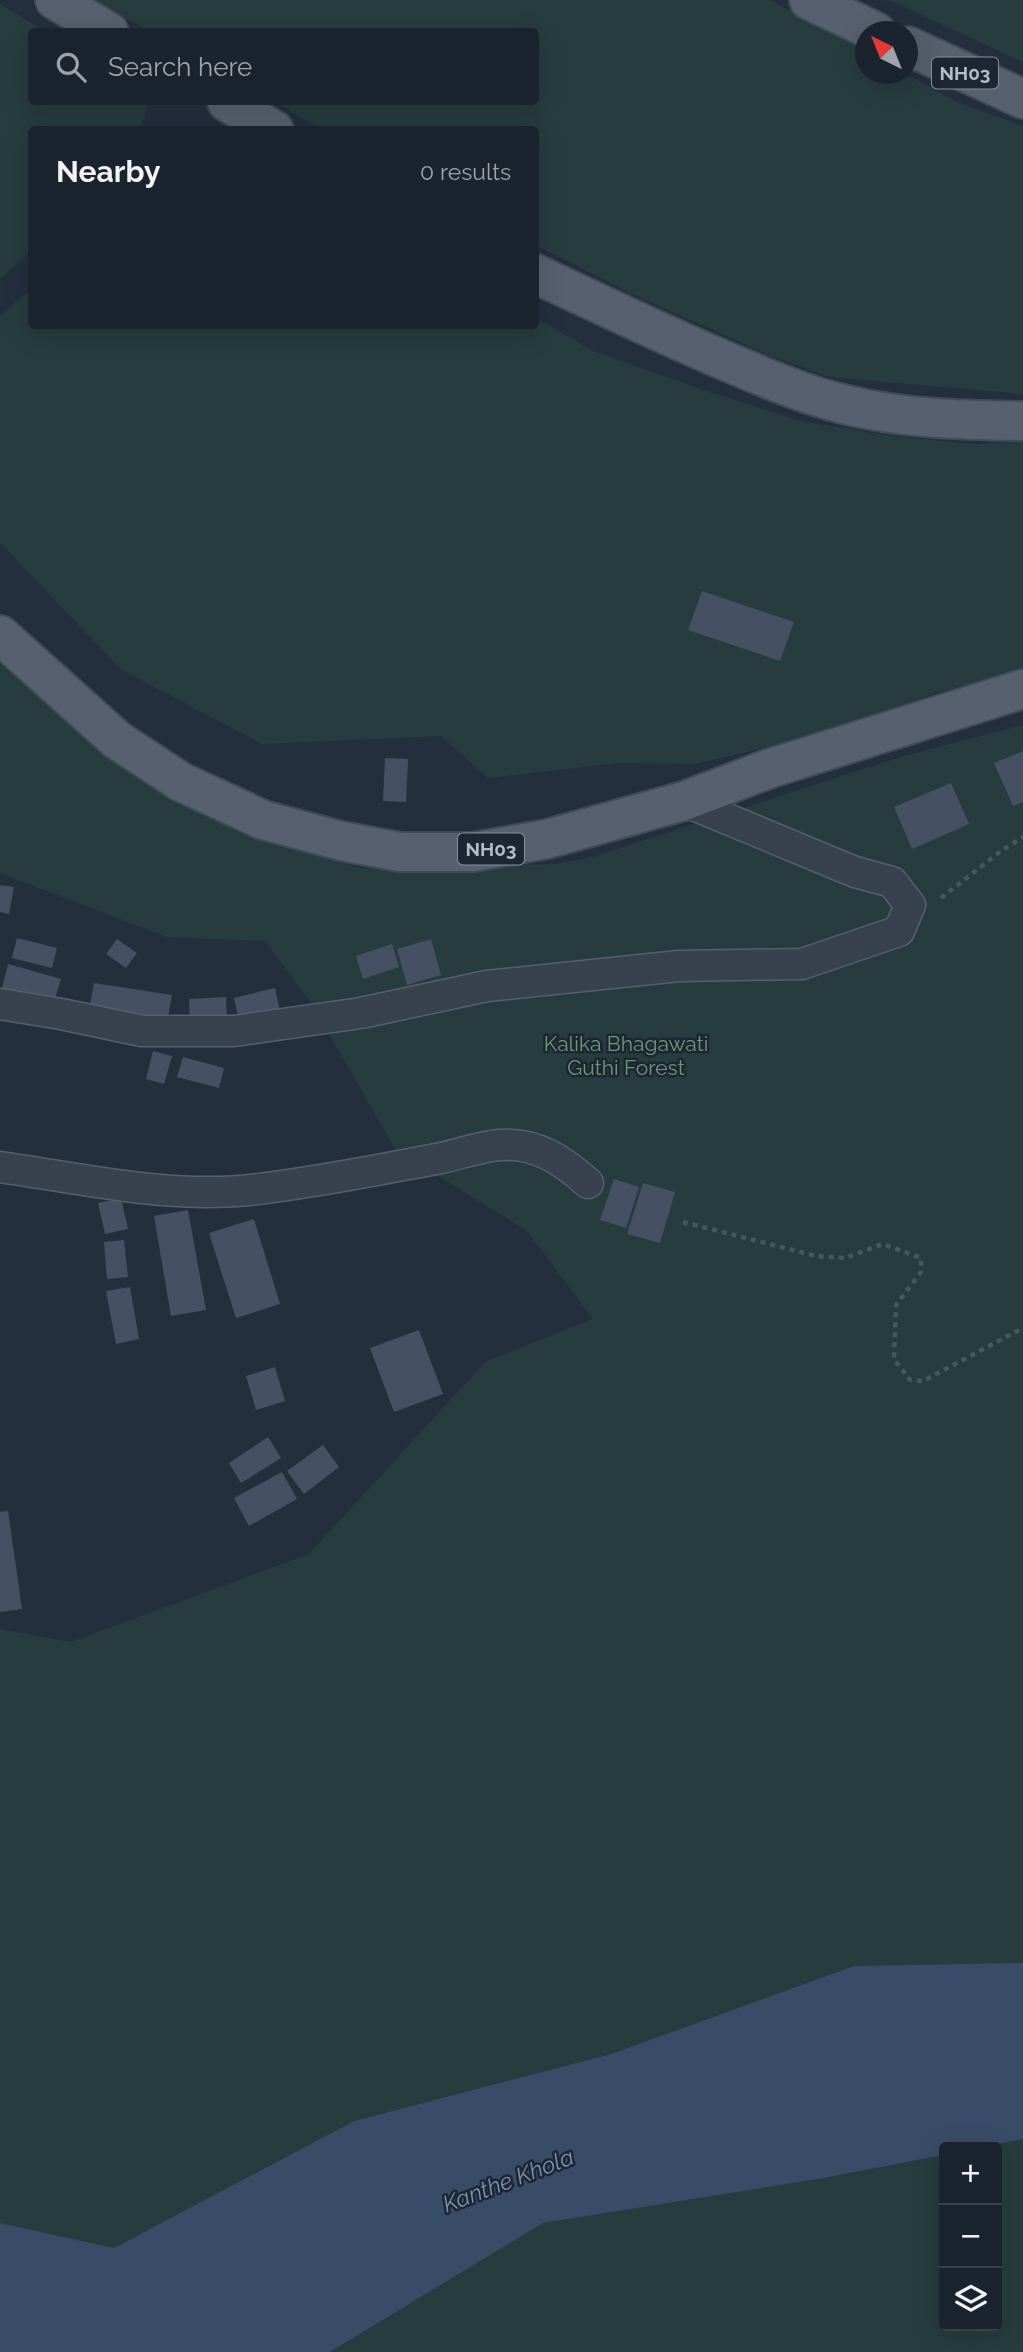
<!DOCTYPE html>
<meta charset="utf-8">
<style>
body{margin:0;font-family:Raleway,sans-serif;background:#242b36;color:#f1f3f6}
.controls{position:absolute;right:21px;bottom:21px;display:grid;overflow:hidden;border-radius:7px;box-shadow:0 7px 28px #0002}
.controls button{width:63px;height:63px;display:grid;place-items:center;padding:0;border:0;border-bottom:2px solid #39404a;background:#1b232e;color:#f1f3f6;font:35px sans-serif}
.compass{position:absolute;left:855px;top:21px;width:63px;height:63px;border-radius:50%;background:#1b232e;box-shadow:0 7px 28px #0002;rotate:317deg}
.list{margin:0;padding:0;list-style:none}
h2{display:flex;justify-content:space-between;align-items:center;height:91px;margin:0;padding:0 28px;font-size:30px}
h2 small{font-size:23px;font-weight:400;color:#a0a4aa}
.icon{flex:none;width:38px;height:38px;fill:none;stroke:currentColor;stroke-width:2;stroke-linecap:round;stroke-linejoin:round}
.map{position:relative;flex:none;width:1023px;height:2352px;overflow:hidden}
.search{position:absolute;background:#1b232e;box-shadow:0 7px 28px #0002;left:28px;top:28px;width:511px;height:77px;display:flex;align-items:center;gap:18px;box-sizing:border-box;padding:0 24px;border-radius:7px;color:#a0a4aa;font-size:26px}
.panel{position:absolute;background:#1b232e;box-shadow:0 7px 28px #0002;left:28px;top:126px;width:511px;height:203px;border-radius:7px}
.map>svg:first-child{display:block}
.green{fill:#263c3f}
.water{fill:#394c67}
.building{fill:#455162}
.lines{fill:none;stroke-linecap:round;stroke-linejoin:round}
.street-casing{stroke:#565f6c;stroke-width:33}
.primary-casing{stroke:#414a57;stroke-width:42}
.path{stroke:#44595c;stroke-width:4.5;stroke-dasharray:5 5;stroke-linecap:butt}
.street{stroke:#38414e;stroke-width:30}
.primary{stroke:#56606e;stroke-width:38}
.labels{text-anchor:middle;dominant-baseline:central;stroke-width:5;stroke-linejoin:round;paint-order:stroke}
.shield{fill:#1d2633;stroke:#878f9c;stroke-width:2}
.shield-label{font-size:19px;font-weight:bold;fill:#b4bcc9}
.park-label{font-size:21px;fill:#6b9a76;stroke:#1d2633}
.water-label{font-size:23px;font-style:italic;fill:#7c92b1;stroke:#1d2633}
</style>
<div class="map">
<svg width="1023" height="2352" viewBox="0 0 1023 2352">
<rect width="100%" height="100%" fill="#242f3e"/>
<g class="green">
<path d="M 96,0 L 770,0 L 865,51 L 866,74 L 906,74 L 959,103 L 1023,126 L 1023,394 L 829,377 L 778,359 L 627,292 L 536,245 L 536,130 L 321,129 L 275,102 L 536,102 L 536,32 L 148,31 Z"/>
<path d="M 889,0 L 1023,0 L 1023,62 Z"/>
<path d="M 0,4 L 45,31 L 32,32 L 32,102 L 149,102 L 140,129 L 32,130 L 31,251 L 0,279 Z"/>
<path d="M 31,289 L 32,326 L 536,326 L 536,318 L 593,351 L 709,392 L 801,421 L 892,436 L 975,444 L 1023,442 L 1023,673 L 936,693 L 799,740 L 695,764 L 618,763 L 488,778 L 441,736 L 262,744 L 122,670 L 0,543 L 0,316 Z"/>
<path d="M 0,665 L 121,761 L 183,801 L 287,848 L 360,868 L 557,864 L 596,856 L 900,757 L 1023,725 L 1023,1963 L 854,1966 L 611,2054 L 354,2121 L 114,2248 L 0,2223 L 0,1629 L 71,1642 L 309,1554 L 485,1362 L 593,1319 L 527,1231 L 395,1149 L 312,1004 L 265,941 L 167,937 L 0,873 Z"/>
<path d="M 1023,2139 L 1023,2352 L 330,2352 L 543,2223 L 818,2179 L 944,2155 L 944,2326 L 997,2326 L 997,2147 L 983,2147 Z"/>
</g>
<path class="water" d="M 1023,1963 L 1023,2139 L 983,2147 L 944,2147 L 944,2155 L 818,2179 L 543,2223 L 330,2352 L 0,2352 L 0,2223 L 114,2248 L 354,2121 L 611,2054 L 854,1966 Z"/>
<g class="building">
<path d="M 702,591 L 794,622 L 780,661 L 688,630 Z"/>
<path d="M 1023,751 L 1023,802 L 1013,806 L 994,763 Z"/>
<path d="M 385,758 L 408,759 L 406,802 L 383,801 Z"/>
<path d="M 951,783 L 969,824 L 912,849 L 894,807 Z"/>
<path d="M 0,885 L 14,887 L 9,914 L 0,912 Z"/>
<path d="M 17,938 L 57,948 L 52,968 L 12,958 Z"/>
<path d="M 117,939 L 137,953 L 126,968 L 106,954 Z"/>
<path d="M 431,939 L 441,975 L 407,985 L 397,949 Z"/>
<path d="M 392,944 L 399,967 L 363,979 L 356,956 Z"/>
<path d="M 8,964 L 61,979 L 54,1002 L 2,988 Z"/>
<path d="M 94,983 L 172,995 L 167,1022 L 89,1010 Z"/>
<path d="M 275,988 L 280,1011 L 239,1021 L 234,998 Z"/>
<path d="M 226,997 L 227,1022 L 190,1024 L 189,999 Z"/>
<path d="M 153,1051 L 172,1056 L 164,1084 L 146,1079 Z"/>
<path d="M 183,1057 L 224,1068 L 219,1088 L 177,1077 Z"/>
<path d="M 614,1179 L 639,1187 L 626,1228 L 600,1220 Z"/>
<path d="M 643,1183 L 675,1192 L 660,1243 L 627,1234 Z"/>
<path d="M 121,1198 L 128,1229 L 105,1234 L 98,1203 Z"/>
<path d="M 188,1210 L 206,1310 L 171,1316 L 154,1216 Z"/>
<path d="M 254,1219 L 280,1304 L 236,1318 L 209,1233 Z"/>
<path d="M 124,1240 L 128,1277 L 107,1279 L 104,1242 Z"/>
<path d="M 130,1287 L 139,1339 L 116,1344 L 106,1291 Z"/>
<path d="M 419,1330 L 443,1394 L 394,1412 L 370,1348 Z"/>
<path d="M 275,1367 L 285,1401 L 256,1410 L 246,1376 Z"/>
<path d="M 268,1437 L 281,1458 L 241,1483 L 229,1463 Z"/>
<path d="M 323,1445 L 339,1467 L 304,1494 L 287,1471 Z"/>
<path d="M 282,1472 L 297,1499 L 249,1526 L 234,1498 Z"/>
<path d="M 8,1511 L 22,1609 L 0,1612 L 0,1512 Z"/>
</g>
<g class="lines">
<g class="street-casing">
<g id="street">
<path d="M 0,1004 L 61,1014 L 142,1031 L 234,1031 L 361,1013 L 487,986 L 679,966 L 802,964 L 899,931 L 910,905 L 892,882 L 855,872 L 684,801"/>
<path d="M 0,1167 C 85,1179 172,1200 258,1189 C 318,1182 377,1170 436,1159 C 457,1155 478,1147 499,1145 C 536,1142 562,1160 588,1183"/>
</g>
</g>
<g class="primary-casing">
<g id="primary">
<path d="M 55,0 L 109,32"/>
<path d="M 809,0 L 876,32"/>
<path d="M 908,46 L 1023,99"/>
<path d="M 227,102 L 274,130"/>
<path d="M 536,274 C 595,302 654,330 714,356 C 757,374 798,393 843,404 C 902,419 963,420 1023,421"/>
<path d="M 0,635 L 117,740 L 181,782 L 263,820 L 341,841 L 400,852 L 473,852 L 547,839 L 684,801 L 771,768 L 1023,689"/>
</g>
</g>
<g class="path">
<path d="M 941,898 L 1001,851 L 1023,837"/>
<path d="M 683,1222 L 816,1256 L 845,1258 L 883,1244 L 921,1258 L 921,1272 L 896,1305 L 894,1359 L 910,1380 L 923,1381 L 1023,1328"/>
</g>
<use href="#street" class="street"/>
<use href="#primary" class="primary"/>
</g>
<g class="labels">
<g class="shield">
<rect x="932" y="57.5" width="66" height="31" rx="5"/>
<rect x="458" y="833.5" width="66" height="31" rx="5"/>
</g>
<g class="shield-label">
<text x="965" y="73">NH03</text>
<text x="491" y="849">NH03</text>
</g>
<g class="park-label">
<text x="626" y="1043">Kalika Bhagawati<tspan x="626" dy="24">Guthi Forest</tspan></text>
</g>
<g class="water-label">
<text transform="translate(508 2180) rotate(-21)">Kanthe Khola</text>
</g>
</g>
</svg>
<div class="controls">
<button>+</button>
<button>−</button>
<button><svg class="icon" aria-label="layers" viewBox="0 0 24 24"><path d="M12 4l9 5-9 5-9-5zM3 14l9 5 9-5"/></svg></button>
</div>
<svg class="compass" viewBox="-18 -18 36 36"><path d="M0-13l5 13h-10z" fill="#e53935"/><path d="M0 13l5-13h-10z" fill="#a0a4aa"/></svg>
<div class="search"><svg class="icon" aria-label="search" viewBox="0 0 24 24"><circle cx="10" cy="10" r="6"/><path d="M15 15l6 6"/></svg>Search here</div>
<section class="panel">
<h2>Nearby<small>0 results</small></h2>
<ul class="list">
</ul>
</section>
</div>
